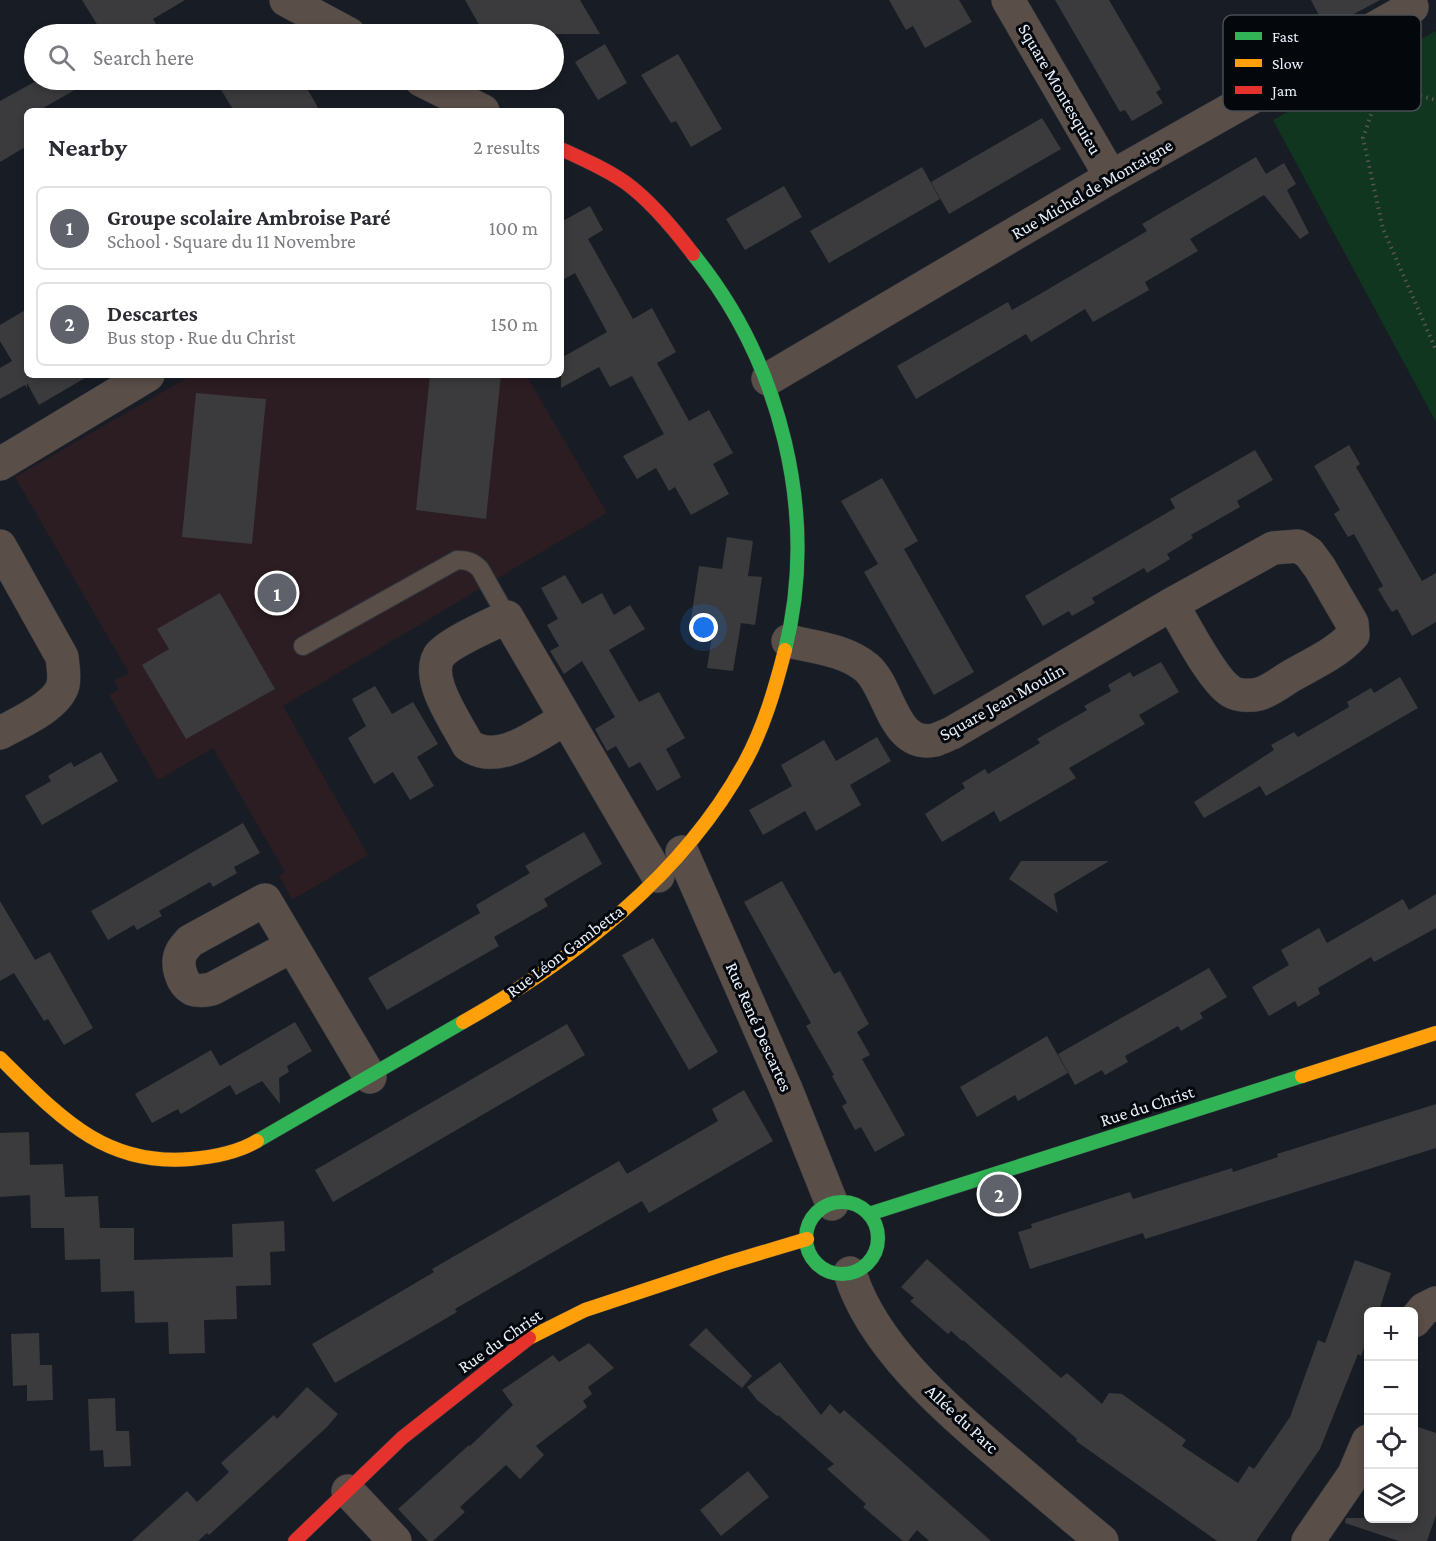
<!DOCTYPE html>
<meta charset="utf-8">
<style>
body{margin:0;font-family:"Crimson Pro",serif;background:#f7f7f7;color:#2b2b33}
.controls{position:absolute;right:18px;bottom:18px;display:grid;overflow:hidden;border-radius:9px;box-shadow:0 3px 9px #0003}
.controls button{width:54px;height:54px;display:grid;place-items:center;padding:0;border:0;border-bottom:2px solid #e1e1e2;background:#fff;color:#2b2b33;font:30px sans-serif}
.you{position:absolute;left:704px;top:628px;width:21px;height:21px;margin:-15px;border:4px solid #fff;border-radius:50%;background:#1a73e8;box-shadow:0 0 0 9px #1a73e833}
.badge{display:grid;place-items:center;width:39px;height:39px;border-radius:50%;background:#60626b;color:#fff;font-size:20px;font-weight:700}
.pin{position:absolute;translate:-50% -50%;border:3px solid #fff;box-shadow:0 2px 6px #0006}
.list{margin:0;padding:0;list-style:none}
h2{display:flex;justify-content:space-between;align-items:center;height:78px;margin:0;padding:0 24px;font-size:26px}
h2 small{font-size:20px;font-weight:400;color:#7c7c81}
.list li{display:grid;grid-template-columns:39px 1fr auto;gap:18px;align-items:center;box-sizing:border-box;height:84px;margin:0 12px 12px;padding:0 12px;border:2px solid #e1e1e2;border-radius:9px}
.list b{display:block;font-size:22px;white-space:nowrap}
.list p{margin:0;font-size:20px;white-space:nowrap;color:#7c7c81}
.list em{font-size:20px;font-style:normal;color:#7c7c81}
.icon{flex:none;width:33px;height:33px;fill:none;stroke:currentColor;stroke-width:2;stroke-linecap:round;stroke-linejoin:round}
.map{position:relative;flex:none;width:1436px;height:1541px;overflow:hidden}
.search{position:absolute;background:#fff;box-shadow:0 3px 9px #0003;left:24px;top:24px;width:540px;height:66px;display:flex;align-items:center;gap:15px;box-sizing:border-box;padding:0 21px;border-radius:33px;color:#7c7c81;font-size:22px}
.panel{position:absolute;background:#fff;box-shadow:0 3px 9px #0003;left:24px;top:108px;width:540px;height:270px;border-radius:9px}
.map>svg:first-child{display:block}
.education{fill:#2c1d22}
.green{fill:#10361f}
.building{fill:#3b3a3c}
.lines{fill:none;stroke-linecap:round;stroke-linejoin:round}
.lane-casing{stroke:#32373e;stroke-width:20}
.street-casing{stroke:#32373e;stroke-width:34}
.fast-casing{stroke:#32373e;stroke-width:15}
.slow-casing{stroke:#32373e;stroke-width:15}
.jam-casing{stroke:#32373e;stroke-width:15}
.path{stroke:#585353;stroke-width:4;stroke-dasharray:1.5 4.5;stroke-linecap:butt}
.lane{stroke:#5a4e48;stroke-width:18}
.street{stroke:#5a4e48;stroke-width:33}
.fast{stroke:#30b455;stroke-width:14}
.slow{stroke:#ff9f0a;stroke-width:14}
.jam{stroke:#e5322d;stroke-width:14}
.labels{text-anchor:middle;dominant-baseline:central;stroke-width:6;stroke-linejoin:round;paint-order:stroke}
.street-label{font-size:18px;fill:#e9f0fb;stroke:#04070c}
.key{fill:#04070c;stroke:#494d54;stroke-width:1.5}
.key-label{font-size:16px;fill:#e9f0fb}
</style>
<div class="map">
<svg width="1436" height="1541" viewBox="0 0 1436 1541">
<rect width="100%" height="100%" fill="#181d25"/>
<path class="education" d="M 192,375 L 526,375 L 607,513 L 283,706 L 368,855 L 292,900 L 279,876 L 285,872 L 213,748 L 158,780 L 109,695 L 119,689 L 114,680 L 129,673 L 15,477 Z"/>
<path class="green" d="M 1436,31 L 1436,422 L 1273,120 Z"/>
<g class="building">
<path d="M 82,0 L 185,0 L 153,19 L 162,34 L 103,34 Z"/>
<path d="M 465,0 L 580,0 L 600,34 L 492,34 L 487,25 L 481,28 Z"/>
<path d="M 889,0 L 959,0 L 972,22 L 925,48 L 913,26 L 906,30 Z"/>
<path d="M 1055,0 L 1109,0 L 1161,89 L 1156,92 L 1163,103 L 1132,121 L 1125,110 L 1120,112 Z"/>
<path d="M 1311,0 L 1380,0 L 1326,29 Z"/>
<path d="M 605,44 L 627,83 L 598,100 L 575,62 Z"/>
<path d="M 678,54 L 722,129 L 691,147 L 676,121 L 671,123 L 641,75 Z"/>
<path d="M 38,80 L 92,80 L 38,111 L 27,111 L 27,146 L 0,162 L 0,101 Z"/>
<path d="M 215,80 L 302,80 L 320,111 L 234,111 Z"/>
<path d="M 1042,118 L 1061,149 L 949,214 L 931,182 Z"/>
<path d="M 1256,157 L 1266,174 L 1284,163 L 1296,184 L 1287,190 L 1309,233 L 1300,239 L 1264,195 L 1190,239 L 1198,251 L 1145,282 L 1149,290 L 1093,322 L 1085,309 L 1031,342 L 1026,334 L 916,399 L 897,366 L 1008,302 L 1012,310 L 1040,294 L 1147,231 L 1142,224 Z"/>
<path d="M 922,167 L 940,199 L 829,263 L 810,231 Z"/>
<path d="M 784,186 L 802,217 L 745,250 L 726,219 Z"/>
<path d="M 590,206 L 603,230 L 588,239 L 633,319 L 652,308 L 676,352 L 657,363 L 689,421 L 709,410 L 733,453 L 713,464 L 729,494 L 691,515 L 675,487 L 669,491 L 656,468 L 637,479 L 623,456 L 664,434 L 632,376 L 610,387 L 599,367 L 561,388 L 561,358 L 607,332 L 575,273 L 561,281 L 561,222 Z"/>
<path d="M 27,309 L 27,375 L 90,375 L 39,405 L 27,383 L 27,388 L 25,385 L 0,399 L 0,368 L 12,361 L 0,341 L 0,325 Z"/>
<path d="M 430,375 L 501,375 L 486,519 L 416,510 Z"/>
<path d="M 196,393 L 266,399 L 252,544 L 182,537 Z"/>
<path d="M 1349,445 L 1360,464 L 1356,467 L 1422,581 L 1436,573 L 1436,622 L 1412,636 L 1397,609 L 1392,612 L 1385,601 L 1378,589 L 1383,586 L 1354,534 L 1348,537 L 1334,514 L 1340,510 L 1314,466 Z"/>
<path d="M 1255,450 L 1273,480 L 1237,501 L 1240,507 L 1191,535 L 1193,538 L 1167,554 L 1170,559 L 1147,573 L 1144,568 L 1092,598 L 1095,603 L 1072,616 L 1069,611 L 1043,626 L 1025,596 L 1175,508 L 1170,499 Z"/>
<path d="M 882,478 L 918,541 L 904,549 L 974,672 L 934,695 L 864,572 L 878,564 L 841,501 Z"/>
<path d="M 727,537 L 753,541 L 748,576 L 762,577 L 755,625 L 741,623 L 733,671 L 707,668 L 714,623 L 691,619 L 699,566 L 722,569 Z"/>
<path d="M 565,575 L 582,604 L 602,593 L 614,615 L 630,605 L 645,629 L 609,650 L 639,702 L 659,692 L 685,738 L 666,749 L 681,777 L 657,791 L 640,762 L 629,768 L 616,746 L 607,751 L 595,729 L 615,717 L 582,661 L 564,674 L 550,651 L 559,646 L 547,625 L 558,619 L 541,588 Z"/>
<path d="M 220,593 L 275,689 L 186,739 L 142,665 L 169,649 L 157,629 Z"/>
<path d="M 1161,662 L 1179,692 L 1139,715 L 1145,724 L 1069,768 L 1076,778 L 1000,822 L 994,811 L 942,842 L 925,814 L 965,788 L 962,783 L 985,769 L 988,774 L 1040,743 L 1037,739 L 1087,710 L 1084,706 L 1111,691 L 1108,685 L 1130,672 L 1133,677 Z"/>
<path d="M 1400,677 L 1418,708 L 1266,796 L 1260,786 L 1204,818 L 1194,802 L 1274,750 L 1271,745 L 1294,732 L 1298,737 L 1349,707 L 1347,702 L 1371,688 L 1374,693 Z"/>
<path d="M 375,686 L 392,714 L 413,702 L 438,744 L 417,757 L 434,786 L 410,800 L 393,772 L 374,784 L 348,738 L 366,726 L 352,699 Z"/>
<path d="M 877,737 L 891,761 L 850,785 L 861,805 L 816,831 L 805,811 L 763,835 L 749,810 L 792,786 L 781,765 L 824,740 L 836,761 Z"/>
<path d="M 101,752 L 118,781 L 42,825 L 25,796 L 51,781 L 48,776 L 71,762 L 74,767 Z"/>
<path d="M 243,823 L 260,853 L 234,867 L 237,873 L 213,887 L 210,882 L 159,911 L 162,916 L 137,930 L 134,925 L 108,940 L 91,911 Z"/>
<path d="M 584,832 L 602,864 L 544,899 L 548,906 L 494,937 L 499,946 L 387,1010 L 368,978 L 480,913 L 476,905 L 530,873 L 525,866 Z"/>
<path d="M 1021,861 L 1109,861 L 1054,894 L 1058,913 L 1009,879 Z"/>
<path d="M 782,881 L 834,974 L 840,971 L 869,1024 L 857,1032 L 870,1055 L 862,1059 L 905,1135 L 875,1152 L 861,1127 L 855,1130 L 842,1106 L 847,1103 L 832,1076 L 834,1075 L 806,1026 L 811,1023 L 744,902 Z"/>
<path d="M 1436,894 L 1436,928 L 1374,962 L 1371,957 L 1318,988 L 1320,994 L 1298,1007 L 1295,1001 L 1269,1016 L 1252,987 L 1289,965 L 1281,950 L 1319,928 L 1327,943 L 1403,899 L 1409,910 Z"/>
<path d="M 0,901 L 35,960 L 50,952 L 93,1028 L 64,1045 L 48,1019 L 44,1021 L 14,973 L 0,981 Z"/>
<path d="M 653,938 L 718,1052 L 689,1070 L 622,955 Z"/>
<path d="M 1209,968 L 1227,997 L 1200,1013 L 1203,1018 L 1181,1031 L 1178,1026 L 1152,1041 L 1125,1056 L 1128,1062 L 1105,1075 L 1102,1070 L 1075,1085 L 1058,1054 Z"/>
<path d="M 295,1022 L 312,1051 L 287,1066 L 289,1072 L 279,1078 L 280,1104 L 262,1081 L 236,1095 L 230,1085 L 181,1114 L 178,1109 L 152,1123 L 135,1094 L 211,1050 L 220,1066 Z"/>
<path d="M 567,1024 L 585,1055 L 333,1202 L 315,1170 Z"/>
<path d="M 1047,1036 L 1068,1073 L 1018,1101 L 1015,1095 L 977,1117 L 960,1087 Z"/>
<path d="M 744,1090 L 773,1141 L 649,1213 L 642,1201 L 610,1219 L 455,1309 L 457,1312 L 335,1383 L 312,1344 L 434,1272 L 432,1269 L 619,1161 L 627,1174 L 718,1121 L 712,1109 Z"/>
<path d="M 1436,1104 L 1436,1148 L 1145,1239 L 1143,1233 L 1030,1269 L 1018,1232 L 1032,1228 L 1031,1224 L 1130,1192 L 1133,1199 L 1232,1168 L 1233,1172 L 1278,1157 L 1277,1154 Z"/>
<path d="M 29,1132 L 30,1165 L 63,1164 L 65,1197 L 98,1196 L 100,1228 L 134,1228 L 134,1260 L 233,1257 L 232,1224 L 284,1221 L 285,1251 L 270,1252 L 271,1285 L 236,1286 L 237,1319 L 204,1320 L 205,1353 L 169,1354 L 168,1322 L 135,1323 L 134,1291 L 101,1292 L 100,1259 L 65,1260 L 64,1228 L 31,1228 L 30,1195 L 0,1197 L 0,1133 Z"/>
<path d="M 927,1259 L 1061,1378 L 1067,1373 L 1102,1404 L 1109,1393 L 1122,1394 L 1186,1440 L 1182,1446 L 1238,1483 L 1249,1466 L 1254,1469 L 1290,1417 L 1318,1340 L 1325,1343 L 1355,1260 L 1391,1273 L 1379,1311 L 1368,1311 L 1368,1337 L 1361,1356 L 1358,1354 L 1320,1449 L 1256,1541 L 1217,1541 L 1076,1441 L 1077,1439 L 963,1340 L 962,1341 L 951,1331 L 948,1334 L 910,1301 L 914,1298 L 901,1287 Z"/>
<path d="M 706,1328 L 752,1376 L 742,1388 L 689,1345 Z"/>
<path d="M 39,1333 L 40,1365 L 52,1365 L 53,1400 L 27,1401 L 27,1385 L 13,1386 L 11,1334 Z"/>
<path d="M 589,1343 L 614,1368 L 588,1387 L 592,1394 L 583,1401 L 587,1407 L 536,1446 L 544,1455 L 520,1479 L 506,1465 L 460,1507 L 465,1512 L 433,1541 L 428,1541 L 398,1509 L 469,1445 L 470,1446 L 513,1405 L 502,1390 L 553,1355 L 559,1362 Z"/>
<path d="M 780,1362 L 821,1415 L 830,1404 L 840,1414 L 844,1410 L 991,1541 L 929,1541 L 917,1530 L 908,1541 L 903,1541 L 863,1507 L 866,1504 L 827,1469 L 834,1464 L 778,1415 L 777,1416 L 757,1400 L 747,1387 Z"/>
<path d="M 307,1387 L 338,1414 L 327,1427 L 209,1535 L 207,1533 L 198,1541 L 132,1541 L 187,1491 L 197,1502 L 229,1472 L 221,1463 L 274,1415 L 277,1419 Z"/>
<path d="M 115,1398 L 116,1431 L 129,1431 L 131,1466 L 104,1467 L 103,1450 L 90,1451 L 88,1399 Z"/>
<path d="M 1418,1427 L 1436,1433 L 1436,1515 L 1427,1541 L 1399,1541 L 1345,1523 L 1346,1518 L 1413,1518 L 1413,1439 Z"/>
<path d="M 748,1471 L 769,1497 L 721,1536 L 700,1510 Z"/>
</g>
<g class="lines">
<g class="lane-casing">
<path id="lane" d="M 303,646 L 457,560 C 468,560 473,562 480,569 L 507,617"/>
</g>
<g class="street-casing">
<g id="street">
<path d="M 286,0 L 349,34"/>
<path d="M 1008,0 L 1111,177"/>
<path d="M 421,80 L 483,111"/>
<path d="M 768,379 L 1111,177 L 1412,7 L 1408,0"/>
<path d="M 0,464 L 148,375"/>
<path d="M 0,546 L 62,657 C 63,666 65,676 63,685 C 57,707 18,723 0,733"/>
<path d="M 788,641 C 814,647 846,650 867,668 C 890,688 893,749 935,740 C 941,738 947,735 952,733 L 1172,604 L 1273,548 L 1298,546 L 1309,553 L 1320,568 L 1352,623 L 1353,635 C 1337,653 1312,664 1291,676 C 1281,682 1270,691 1259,694 C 1251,696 1239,696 1232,692 C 1213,682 1184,624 1172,604"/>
<path d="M 565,719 C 537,734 499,767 468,745 C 457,723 425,680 439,656 C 447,644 492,624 507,617 L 658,876"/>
<path d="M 682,852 L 786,1089 L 832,1204"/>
<path d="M 292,946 L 212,989 C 206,990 199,992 192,989 C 181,983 176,964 181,953 C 183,948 187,945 190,941 L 265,900 L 370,1077"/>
<path d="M 850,1273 C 873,1348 949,1411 1007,1461 C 1039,1488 1070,1515 1102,1541"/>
<path d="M 1414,1321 L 1424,1309 L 1436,1303"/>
<path d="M 348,1491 L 395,1541"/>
<path d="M 1308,1541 L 1354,1474 L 1368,1441"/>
</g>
</g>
<g class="fast-casing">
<g id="fast">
<path d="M 693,254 C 781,362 819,514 785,650"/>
<path d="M 257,1141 L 463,1022"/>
<circle cx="842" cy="1238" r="36"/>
<path d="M 869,1214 L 1302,1076"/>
</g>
</g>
<g class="slow-casing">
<g id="slow">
<path d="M 463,1022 C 574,959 683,876 745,762 C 764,727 775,689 785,650"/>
<path d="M 0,1058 C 57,1114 103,1167 191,1159 C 214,1157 237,1153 257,1141"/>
<path d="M 1302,1076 L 1436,1033"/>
<path d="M 529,1338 L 585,1310 L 727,1263 L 807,1239"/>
</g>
</g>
<g class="jam-casing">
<g id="jam">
<path d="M 561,149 C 583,159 606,169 626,183 C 652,202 674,229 693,254"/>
<path d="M 295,1541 L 402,1438 L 529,1338"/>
</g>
</g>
<g class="path">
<path d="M 1351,77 L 1436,100"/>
<path d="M 1381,86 L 1363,138 L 1383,229 L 1436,350"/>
</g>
<use href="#lane" class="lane"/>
<use href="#street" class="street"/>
<use href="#fast" class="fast"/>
<use href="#slow" class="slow"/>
<use href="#jam" class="jam"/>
</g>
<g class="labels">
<g class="street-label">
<text transform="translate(1060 89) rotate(60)">Square Montesquieu</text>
<text transform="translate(1092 189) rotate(-30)">Rue Michel de Montaigne</text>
<text transform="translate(1002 702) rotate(-29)">Square Jean Moulin</text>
<text transform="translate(565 951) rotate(-37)">Rue Léon Gambetta</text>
<text transform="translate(759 1027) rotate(66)">Rue René Descartes</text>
<text transform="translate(1147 1106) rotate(-18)">Rue du Christ</text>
<text transform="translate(500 1341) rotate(-35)">Rue du Christ</text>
<text transform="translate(962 1419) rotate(43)">Allée du Parc</text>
</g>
</g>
<rect x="1223" y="15" width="198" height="96" rx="9" class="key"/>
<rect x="1235" y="32" width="27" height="8" fill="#30b455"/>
<rect x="1235" y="59" width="27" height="8" fill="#ff9f0a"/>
<rect x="1235" y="86" width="27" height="8" fill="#e5322d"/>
<g class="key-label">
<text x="1272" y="42">Fast</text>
<text x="1272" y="69">Slow</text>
<text x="1272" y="96">Jam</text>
</g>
</svg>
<div class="controls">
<button>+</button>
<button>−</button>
<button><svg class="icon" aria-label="locate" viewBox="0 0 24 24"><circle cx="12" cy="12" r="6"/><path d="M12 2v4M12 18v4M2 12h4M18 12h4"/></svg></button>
<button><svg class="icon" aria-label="layers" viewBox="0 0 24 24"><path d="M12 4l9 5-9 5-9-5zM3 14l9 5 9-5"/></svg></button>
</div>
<div class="you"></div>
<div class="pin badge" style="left:277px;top:593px">1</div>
<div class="pin badge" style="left:999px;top:1194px">2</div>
<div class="search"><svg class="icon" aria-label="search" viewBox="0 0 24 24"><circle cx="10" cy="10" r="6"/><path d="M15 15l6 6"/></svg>Search here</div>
<section class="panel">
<h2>Nearby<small>2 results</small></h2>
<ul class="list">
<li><span class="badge">1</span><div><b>Groupe scolaire Ambroise Paré</b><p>School · Square du 11 Novembre</p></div><em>100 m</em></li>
<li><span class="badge">2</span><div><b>Descartes</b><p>Bus stop · Rue du Christ</p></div><em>150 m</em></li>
</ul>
</section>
</div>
